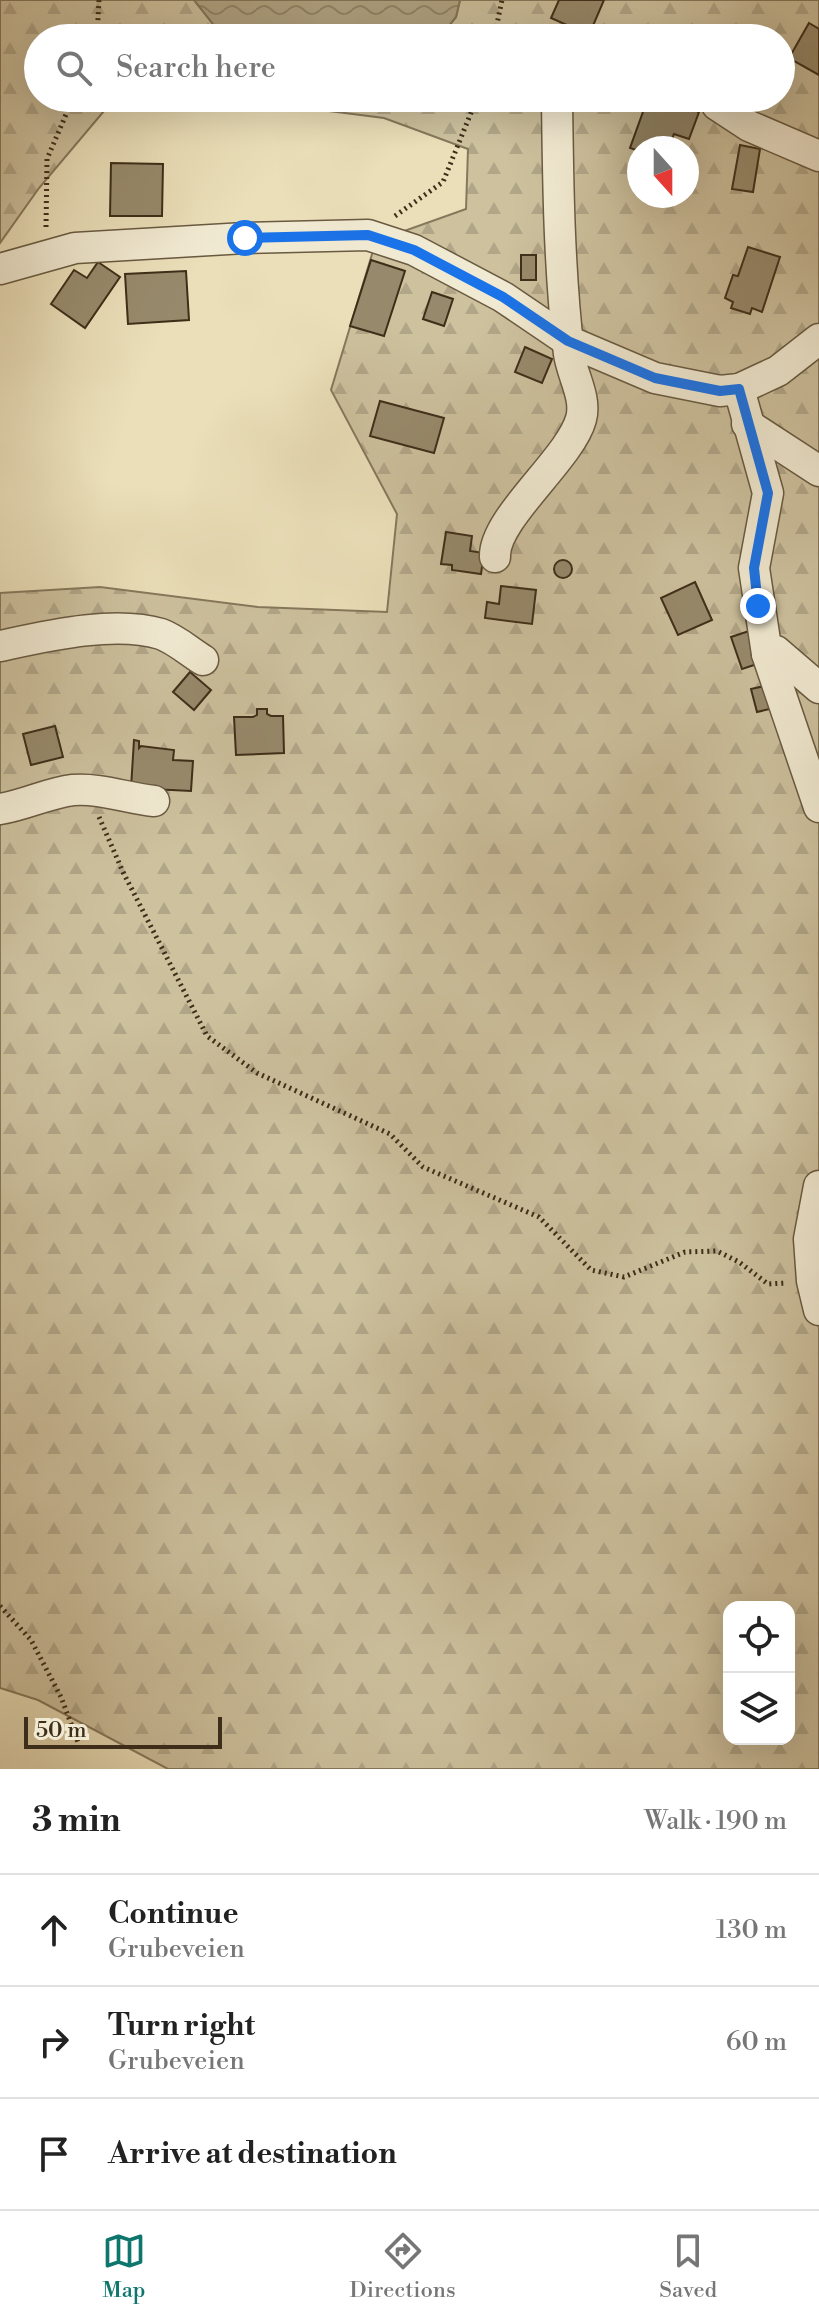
<!DOCTYPE html>
<meta charset="utf-8">
<style>
body{margin:0;font-family:"Libre Bodoni",serif;background:#f6f6f6;color:#222}
.controls{position:absolute;right:24px;bottom:24px;display:grid;overflow:hidden;border-radius:16px;box-shadow:0 8px 32px #0002}
.controls button{width:72px;height:72px;display:grid;place-items:center;padding:0;border:0;border-bottom:2px solid #e0e0e0;background:#fff;color:#222;font:40px sans-serif}
.compass{position:absolute;left:627px;top:136px;width:72px;height:72px;border-radius:50%;background:#fff;box-shadow:0 8px 32px #0002;rotate:159deg}
.scale{position:absolute;left:24px;bottom:20px;width:198px;box-sizing:border-box;padding-left:8px;border:4px solid #3e2e19;border-top:0;font-size:22px;line-height:28px;white-space:nowrap;color:#3e2e19;-webkit-text-stroke:6px #f1ead2;paint-order:stroke}
.stop{position:absolute;width:24px;height:24px;margin:-18px;border:6px solid #1a73e8;border-radius:50%;background:#fff}
.stop.end{background:#1a73e8;border-color:#fff;box-shadow:0 2px 8px #0008}
.list{margin:0;padding:0;list-style:none}
h2{display:flex;justify-content:space-between;align-items:center;height:104px;margin:0;padding:0 32px;font-size:34px}
h2 small{font-size:26px;font-weight:400;color:#767676}
.list li{display:grid;grid-template-columns:52px 1fr auto;gap:24px;align-items:center;box-sizing:border-box;height:112px;padding:0 32px;border-top:2px solid #e0e0e0}
.list b{display:block;font-size:30px;white-space:nowrap}
.list p{margin:0;font-size:26px;white-space:nowrap;color:#767676}
.list em{font-size:26px;font-style:normal;color:#767676}
.icon{flex:none;width:44px;height:44px;fill:none;stroke:currentColor;stroke-width:2;stroke-linecap:round;stroke-linejoin:round}
.map{position:relative;flex:none;width:819px;height:1769px;overflow:hidden}
.search{position:absolute;background:#fff;box-shadow:0 8px 32px #0002;left:24px;right:24px;top:24px;height:88px;display:flex;align-items:center;gap:20px;box-sizing:border-box;padding:0 28px;border-radius:44px;color:#767676;font-size:30px}
.sheet{height:440px;background:#fff}
nav{display:flex;justify-content:space-around;align-items:center;box-sizing:border-box;height:112px;border-top:2px solid #e0e0e0;background:#fff;font-size:22px;color:#767676}
nav a{display:grid;justify-items:center;gap:4px}
nav .on{color:#0f766e}
.map>svg:first-child{display:block}
.forest{fill:url(#forest-firs);stroke:#86785c;stroke-width:2;fill-rule:evenodd}
.water{fill:url(#water-waves);stroke:#827459;stroke-width:2}
.building{fill:#978a6c;stroke:#3e2e19;stroke-width:2}
.lines{fill:none;stroke-linecap:round;stroke-linejoin:round}
.street-casing{stroke:#695a41;stroke-width:33}
.path{stroke:#3e2e19;stroke-width:5;stroke-dasharray:2 4;stroke-linecap:butt}
.street{stroke:#f1ead2;stroke-width:30}
.route{stroke:#1a73e8;stroke-width:10}
</style>
<div class="map">
<svg width="819" height="1769" viewBox="0 0 819 1769">
<defs>
<pattern id="forest-firs" width="22" height="20" patternUnits="userSpaceOnUse" patternTransform="scale(2)"><rect width="22" height="20" fill="#cdc19e"/><path d="M5 1l3.5 6h-7zM16 11l3.5 6h-7z" fill="#b1a688"/></pattern>
<pattern id="water-waves" width="16" height="10" patternUnits="userSpaceOnUse" patternTransform="scale(2)"><rect width="16" height="10" fill="#b0a383"/><path d="M0 5q4-4 8 0t8 0" fill="none" stroke="#91856a"/></pattern>
</defs>
<rect width="100%" height="100%" fill="#eadfb9"/>
<filter id="stains"><feTurbulence type="fractalNoise" baseFrequency=".0025" numOctaves="4"/><feColorMatrix values="0 0 0 0 .2 0 0 0 0 .09 0 0 0 0 .02 0 0 0 .5 -.17"/></filter>
<radialGradient id="worn" r=".72"><stop offset=".6" stop-color="#630" stop-opacity="0"/><stop offset="1" stop-color="#630" stop-opacity=".3"/></radialGradient>
<g class="forest">
<path d="M 0,0 L 194,0 L 224,38 L 38,38 L 38,98 L 115,98 L 39,188 L 0,243 Z"/>
<path d="M 460,0 L 819,0 L 819,1769 L 168,1769 L 38,1700 L 0,1688 L 0,593 L 100,587 L 258,607 L 387,612 L 397,514 L 331,390 L 376,241 L 466,209 L 468,149 L 384,118 L 227,98 L 781,98 L 781,38 L 439,38 L 456,17 ZM 639,148 L 687,148 L 687,196 L 639,196 ZM 729,1607 L 789,1607 L 789,1739 L 729,1739 Z"/>
</g>
<path class="water" d="M 194,0 L 460,0 L 456,17 L 439,38 L 224,38 Z"/>
<g class="building">
<path d="M 559,0 L 604,0 L 589,35 L 551,18 Z"/>
<path d="M 809,23 L 819,29 L 819,75 L 789,58 Z"/>
<path d="M 648,98 L 662,98 L 699,112 L 689,139 L 674,134 L 668,148 L 639,148 L 639,151 L 630,148 Z"/>
<path d="M 740,145 L 760,149 L 753,192 L 732,189 Z"/>
<path d="M 111,163 L 163,164 L 162,216 L 110,216 Z"/>
<path d="M 748,247 L 780,257 L 762,312 L 752,308 L 750,314 L 731,308 L 733,302 L 725,298 L 733,275 L 738,276 Z"/>
<rect x="521" y="255" width="15" height="25"/>
<path d="M 371,260 L 405,271 L 384,336 L 350,326 Z"/>
<path d="M 98,262 L 120,277 L 85,328 L 51,304 L 74,270 L 87,278 Z"/>
<path d="M 186,271 L 189,320 L 128,324 L 125,274 Z"/>
<path d="M 432,292 L 453,299 L 444,326 L 423,319 Z"/>
<path d="M 525,347 L 552,359 L 542,383 L 515,372 Z"/>
<path d="M 380,401 L 444,418 L 434,453 L 370,436 Z"/>
<path d="M 446,532 L 472,536 L 470,551 L 484,553 L 481,574 L 452,570 L 452,565 L 441,564 Z"/>
<circle cx="563" cy="569" r="9"/>
<path d="M 695,582 L 712,620 L 678,635 L 661,598 Z"/>
<path d="M 501,586 L 536,590 L 532,624 L 485,618 L 487,602 L 499,604 Z"/>
<path d="M 749,631 L 760,663 L 742,669 L 731,637 Z"/>
<path d="M 190,672 L 211,690 L 194,710 L 173,692 Z"/>
<path d="M 769,685 L 774,708 L 757,712 L 751,689 Z"/>
<path d="M 257,709 L 267,709 L 267,714 L 271,716 L 283,716 L 284,753 L 236,755 L 234,717 L 253,717 L 257,715 Z"/>
<path d="M 55,726 L 63,757 L 31,765 L 23,734 Z"/>
<path d="M 134,740 L 139,741 L 139,748 L 141,746 L 174,750 L 173,760 L 193,761 L 191,791 L 131,788 Z"/>
</g>
<g class="lines">
<g class="street-casing">
<g id="street">
<path d="M 717,105 L 749,126 L 819,156"/>
<path d="M 0,269 L 75,248 L 245,238 L 368,235 L 414,250 L 503,297 L 568,341 L 655,378 L 720,391 L 739,389 L 778,371 L 819,339"/>
<path d="M 739,389 L 768,493 L 754,568 L 767,654 L 819,807"/>
<path d="M 747,424 L 819,471"/>
<path d="M 495,557 C 493,519 570,459 581,419 C 587,398 572,375 569,354 C 559,268 558,184 557,98"/>
<path d="M 0,646 C 47,636 114,620 161,634 C 175,639 190,652 203,660"/>
<path d="M 767,654 L 776,651 L 819,688"/>
<path d="M 0,809 C 25,805 48,793 73,790 C 100,788 127,798 154,801"/>
<path d="M 819,1186 L 809,1239 L 812,1281 L 819,1310"/>
</g>
</g>
<g class="path">
<path d="M 97,38 L 99,0"/>
<path d="M 494,38 L 502,0"/>
<path d="M 395,216 L 443,182 L 477,98"/>
<path d="M 46,227 L 47,159 L 73,98"/>
<path d="M 99,817 L 123,872 L 207,1036 L 257,1073 L 390,1134 L 423,1167 L 539,1217 L 591,1270 L 624,1277 L 685,1252 L 717,1251 L 739,1262 L 768,1284 L 786,1283"/>
<path d="M 0,1606 L 31,1640 L 61,1697 L 79,1745"/>
</g>
<use href="#street" class="street"/>
</g>
<g class="lines">
<path class="route" d="M 245,238 L 368,235 L 414,250 L 503,297 L 568,341 L 655,378 L 720,391 L 739,389 L 768,493 L 754,568 L 758,606"/>
</g>
<rect width="100%" height="100%" filter="url(#stains)"/>
<rect width="100%" height="100%" fill="url(#worn)"/>
</svg>
<div class="controls">
<button><svg class="icon" aria-label="locate" viewBox="0 0 24 24"><circle cx="12" cy="12" r="6"/><path d="M12 2v4M12 18v4M2 12h4M18 12h4"/></svg></button>
<button><svg class="icon" aria-label="layers" viewBox="0 0 24 24"><path d="M12 4l9 5-9 5-9-5zM3 14l9 5 9-5"/></svg></button>
</div>
<svg class="compass" viewBox="-18 -18 36 36"><path d="M0-13l5 13h-10z" fill="#e53935"/><path d="M0 13l5-13h-10z" fill="#767676"/></svg>
<div class="scale">50 m</div>
<div class="stop" style="left:245px;top:238px"></div>
<div class="stop end" style="left:758px;top:606px"></div>
<div class="search"><svg class="icon" aria-label="search" viewBox="0 0 24 24"><circle cx="10" cy="10" r="6"/><path d="M15 15l6 6"/></svg>Search here</div>
</div>
<section class="sheet">
<h2>3 min<small>Walk · 190 m</small></h2>
<ul class="list">
<li><svg class="icon" aria-label="ahead" viewBox="0 0 24 24"><path d="M12 20V5M6 11l6-6 6 6"/></svg><div><b>Continue</b><p>Grubeveien</p></div><em>130 m</em></li>
<li><svg class="icon" aria-label="right" viewBox="0 0 24 24"><path d="M7 20v-9h11M14 6l5 5-5 5"/></svg><div><b>Turn right</b><p>Grubeveien</p></div><em>60 m</em></li>
<li><svg class="icon" aria-label="arrive" viewBox="0 0 24 24"><path d="M6 21V4h12l-3 4 3 4H6"/></svg><div><b>Arrive at destination</b></div></li>
</ul>
</section>
<nav>
<a class="on"><svg class="icon" aria-label="map" viewBox="0 0 24 24"><path d="M3 6l6-2 6 2 6-2v14l-6 2-6-2-6 2zM9 4v14M15 6v14"/></svg>Map</a>
<a><svg class="icon" aria-label="directions" viewBox="0 0 24 24"><path d="M12 3l9 9-9 9-9-9zM9 14v-3h6M13 9l2 2-2 2"/></svg>Directions</a>
<a><svg class="icon" aria-label="saved" viewBox="0 0 24 24"><path d="M7 4h10v16l-5-4-5 4z"/></svg>Saved</a>
</nav>
